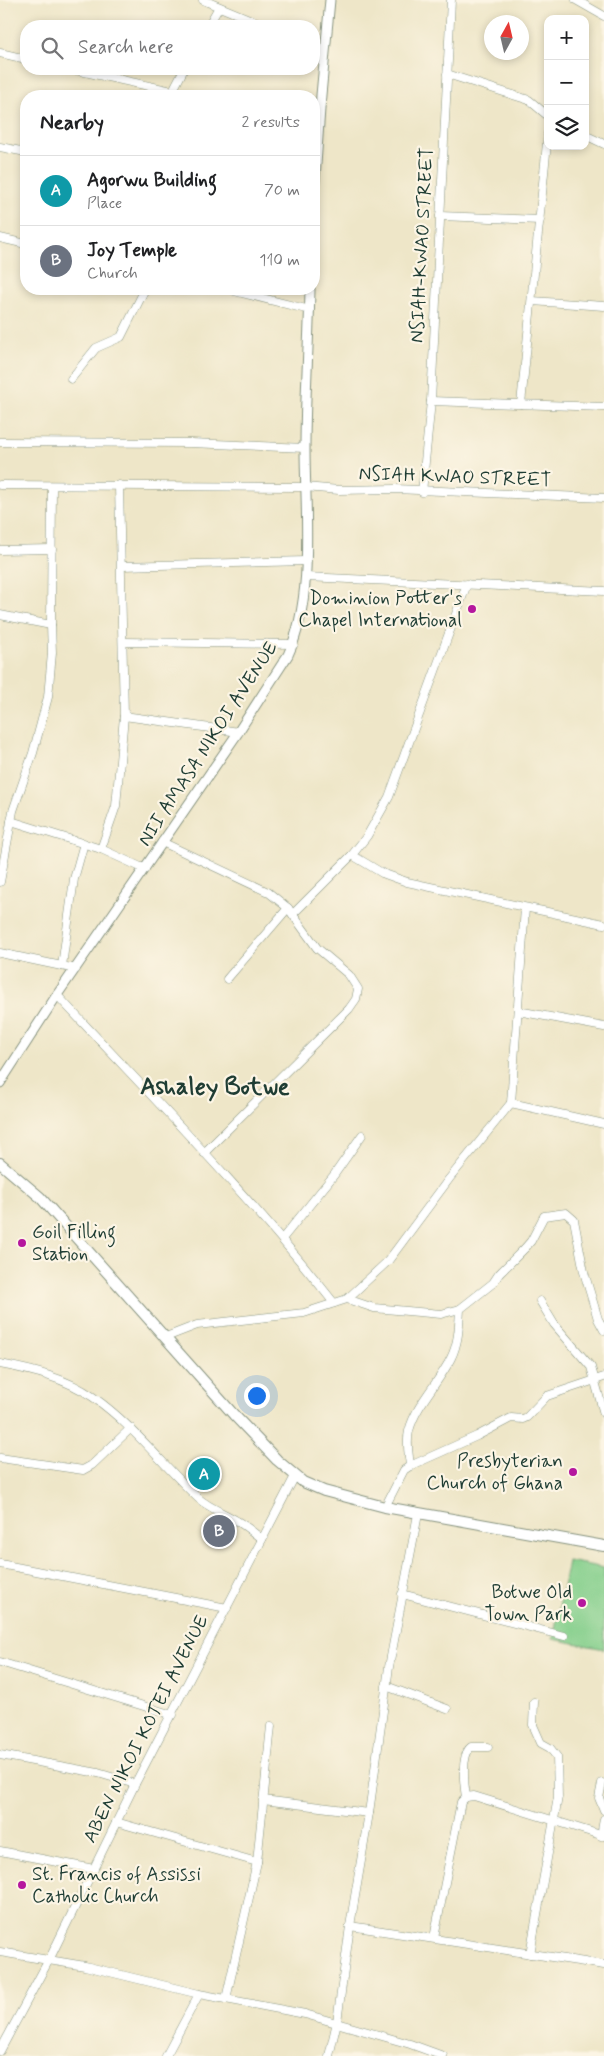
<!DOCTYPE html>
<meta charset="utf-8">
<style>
body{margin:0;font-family:Mynerve,sans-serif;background:#f2f2f2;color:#202124}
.controls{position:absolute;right:15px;top:15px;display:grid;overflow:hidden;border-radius:10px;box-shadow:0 2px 8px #0003}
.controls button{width:45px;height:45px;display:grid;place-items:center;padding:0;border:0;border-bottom:1px solid #e0e0e0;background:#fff;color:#202124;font:25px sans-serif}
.compass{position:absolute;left:484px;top:15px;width:45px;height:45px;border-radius:50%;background:#fff;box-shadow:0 2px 8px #0003;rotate:8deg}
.you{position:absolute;left:256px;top:1395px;width:18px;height:18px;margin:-12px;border:4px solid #fff;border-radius:50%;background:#1a73e8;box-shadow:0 0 0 8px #1a73e833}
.badge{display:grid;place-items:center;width:32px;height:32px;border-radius:50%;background:#b5179e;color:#fff;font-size:16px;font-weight:700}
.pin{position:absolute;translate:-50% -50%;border:2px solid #fff;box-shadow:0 1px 5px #0006}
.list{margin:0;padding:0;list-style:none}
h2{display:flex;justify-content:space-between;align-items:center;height:65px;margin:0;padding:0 20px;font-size:21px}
h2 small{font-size:16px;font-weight:400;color:#757577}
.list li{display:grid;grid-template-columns:32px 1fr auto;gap:15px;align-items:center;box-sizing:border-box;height:70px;padding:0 20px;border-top:1px solid #e0e0e0}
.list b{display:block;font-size:19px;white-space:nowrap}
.list p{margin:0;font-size:16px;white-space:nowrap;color:#757577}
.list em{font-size:16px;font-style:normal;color:#757577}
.icon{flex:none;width:28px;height:28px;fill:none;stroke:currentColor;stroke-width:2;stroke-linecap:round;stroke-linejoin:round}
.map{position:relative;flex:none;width:604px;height:2056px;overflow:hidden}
.search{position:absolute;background:#fff;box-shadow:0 2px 8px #0003;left:20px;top:20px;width:300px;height:55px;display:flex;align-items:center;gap:12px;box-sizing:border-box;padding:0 18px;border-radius:20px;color:#757577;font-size:19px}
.panel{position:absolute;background:#fff;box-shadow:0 2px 8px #0003;left:20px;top:90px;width:300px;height:205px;border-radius:20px}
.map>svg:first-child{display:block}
.park{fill:#85cf8c;stroke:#528660}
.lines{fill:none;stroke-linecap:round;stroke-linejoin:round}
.minor-casing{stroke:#86927e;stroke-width:9}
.tertiary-casing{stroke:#86927e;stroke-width:11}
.secondary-casing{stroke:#86927e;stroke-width:12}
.minor{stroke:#fff;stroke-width:8}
.tertiary{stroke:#fff;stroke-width:9}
.secondary{stroke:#fff;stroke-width:10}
.poi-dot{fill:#b5179e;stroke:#fcf5e5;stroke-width:2}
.labels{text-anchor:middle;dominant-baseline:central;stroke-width:4.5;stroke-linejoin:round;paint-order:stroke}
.street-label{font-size:19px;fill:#1f3d34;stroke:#fcf5e5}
.poi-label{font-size:19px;fill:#1f3d34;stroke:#fcf5e5;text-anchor:end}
.district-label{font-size:24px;font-weight:bold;fill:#1f3d34;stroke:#fcf5e5}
</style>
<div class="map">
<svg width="604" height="2056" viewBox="0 0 604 2056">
<rect width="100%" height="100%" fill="#fcf5e5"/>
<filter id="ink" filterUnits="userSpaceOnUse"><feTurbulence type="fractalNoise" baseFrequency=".02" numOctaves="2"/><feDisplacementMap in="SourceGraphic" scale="10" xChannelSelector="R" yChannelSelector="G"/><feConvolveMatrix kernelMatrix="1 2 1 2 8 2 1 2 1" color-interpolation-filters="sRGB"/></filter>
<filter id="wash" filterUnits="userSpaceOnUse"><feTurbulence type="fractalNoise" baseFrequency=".0096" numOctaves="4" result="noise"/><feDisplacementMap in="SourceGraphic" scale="20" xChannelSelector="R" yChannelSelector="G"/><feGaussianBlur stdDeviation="1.12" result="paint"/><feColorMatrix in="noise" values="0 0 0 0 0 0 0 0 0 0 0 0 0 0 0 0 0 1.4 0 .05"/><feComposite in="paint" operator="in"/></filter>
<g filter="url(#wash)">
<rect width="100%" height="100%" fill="#eee6c8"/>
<path class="park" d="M 568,1561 L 604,1568 L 604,1649 L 553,1639 Z"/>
</g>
<g filter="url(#ink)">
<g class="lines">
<g class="minor-casing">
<g id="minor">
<path d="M 203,0 L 266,26"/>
<path d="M 576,0 L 604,16"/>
<path d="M 208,26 L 219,7"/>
<path d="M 314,46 L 325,51"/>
<path d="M 0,53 L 26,59"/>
<path d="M 71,69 L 172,91 L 184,96"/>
<path d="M 447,74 L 529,100 L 548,116"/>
<path d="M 170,96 L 184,69"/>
<path d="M 585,135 L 604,144"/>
<path d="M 0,147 L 26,152"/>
<path d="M 440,216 L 540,220"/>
<path d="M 0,238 L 26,244"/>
<path d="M 234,291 L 310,310"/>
<path d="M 532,301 L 604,306"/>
<path d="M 71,379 L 96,348 L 121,337 L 145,289"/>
<path d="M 431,401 L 604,407"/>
<path d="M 521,404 L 548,133"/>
<path d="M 0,442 L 191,443 L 305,448"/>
<path d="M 0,485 L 305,487 L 339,490 L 395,489 L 604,498"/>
<path d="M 422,492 L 431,401 L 451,0"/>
<path d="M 0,550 L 52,549"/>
<path d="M 122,566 L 306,561"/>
<path d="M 306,577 L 604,591"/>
<path d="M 0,615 L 51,625"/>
<path d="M 123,642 L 294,644"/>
<path d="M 124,716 L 239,732"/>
<path d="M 11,821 L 101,849 L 145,869"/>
<path d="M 162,842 L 268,892 L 288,908 L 317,948 L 349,975 L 358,989 L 356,999 L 349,1009 L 204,1153"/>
<path d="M 101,849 L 116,806 L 124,716 L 119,485"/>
<path d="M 352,855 L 382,873 L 407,882 L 604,924"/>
<path d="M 0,882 L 13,811 L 33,753 L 48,697 L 52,653 L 51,625 L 52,486"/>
<path d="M 293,914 L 352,855 L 367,836 L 389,797 L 467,584"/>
<path d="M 0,953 L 76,969"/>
<path d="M 62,966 L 74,879 L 84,843"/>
<path d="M 227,979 L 288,908"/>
<path d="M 57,995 C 151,1096 249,1195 334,1303"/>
<path d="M 518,1011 L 604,1027"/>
<path d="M 511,1103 L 525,908"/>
<path d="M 282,1239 L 334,1175 L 362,1135"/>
<path d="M 347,1299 L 374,1308 L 441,1314 L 460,1309 L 493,1283 L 499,1274 L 525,1248 L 531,1241 L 544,1216 L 566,1213 L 574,1220 L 584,1272 L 598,1319 L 604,1330"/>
<path d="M 540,1301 L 554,1324 L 591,1367 L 604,1414"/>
<path d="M 166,1337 L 197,1325 L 304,1313 L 347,1299 L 388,1261 L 449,1179 L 511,1103 L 604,1124"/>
<path d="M 0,1364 C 32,1370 66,1378 93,1397 C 133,1425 162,1464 198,1498 C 209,1508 224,1513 237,1521 C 246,1526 254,1533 262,1539"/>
<path d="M 0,1458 L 83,1470 L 92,1465 L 131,1428"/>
<path d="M 410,1466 C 409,1455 406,1443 409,1431 C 416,1404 439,1383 451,1358 C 459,1342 459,1325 460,1309"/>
<path d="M 385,1507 L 404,1470 L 410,1466 L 477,1436 L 511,1418 L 523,1419 L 527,1417 L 547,1396 L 604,1377"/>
<path d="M 0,1564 L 227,1608"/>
<path d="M 402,1594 L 564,1636"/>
<path d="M 0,1662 L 173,1715"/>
<path d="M 386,1686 L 447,1709"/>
<path d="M 0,1755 L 98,1773 L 135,1784"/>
<path d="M 602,1783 L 599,1798 L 604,1810"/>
<path d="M 466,1797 C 464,1784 461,1755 471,1747 L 488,1747"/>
<path d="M 263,1800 L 369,1813"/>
<path d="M 116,1822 L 257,1862"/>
<path d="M 601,1836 L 604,1819"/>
<path d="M 0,1851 L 94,1869"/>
<path d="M 350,1926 L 604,1965"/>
<path d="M 434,1938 L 461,1802 L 466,1797 L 474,1796 L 604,1836"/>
<path d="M 0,1952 L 85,1966 L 199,1994 L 305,2014 L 410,2044 L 443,2056"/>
<path d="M 530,1954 L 558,1797 L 557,1757 L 550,1748 L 541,1743 L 533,1725 L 534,1702"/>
<path d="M 226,1999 L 257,1862 L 271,1726"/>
<path d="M 0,2051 L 52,1954 L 135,1784 L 295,1476"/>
<path d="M 166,2056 L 199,1994"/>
<path d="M 329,2056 L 337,2022 L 350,1926 L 369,1813 L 389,1667 L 418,1514"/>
</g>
</g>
<g class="tertiary-casing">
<g id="tertiary">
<path d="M 314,192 L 321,95 L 330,0"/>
<path d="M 0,1083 L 57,995 L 235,737 L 288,655 C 315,597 305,512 305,448 C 305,395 309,342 310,289"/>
</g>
</g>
<g class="secondary-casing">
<path id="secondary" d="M 0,1163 L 40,1197 L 234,1415 L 277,1460 L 303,1482 L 324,1491 L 385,1507 L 604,1546"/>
</g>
<use href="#minor" class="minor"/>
<use href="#tertiary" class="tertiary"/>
<use href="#secondary" class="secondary"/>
</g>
</g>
<g class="poi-dot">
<circle cx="472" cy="609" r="5"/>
<circle cx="22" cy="1243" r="5"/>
<circle cx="573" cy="1472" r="5"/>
<circle cx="582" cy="1603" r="5"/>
<circle cx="22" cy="1885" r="5"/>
</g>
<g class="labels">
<g class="street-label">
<text transform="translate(422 245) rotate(-87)">NSIAH-KWAO STREET</text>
<text transform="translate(455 477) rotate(2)">NSIAH KWAO STREET</text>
<text transform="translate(208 744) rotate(-57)">NII AMASA NIKOI AVENUE</text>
<text transform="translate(146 1729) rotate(-63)">ABEN NIKOI KOTEI AVENUE</text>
</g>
<g class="poi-label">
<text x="462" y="598">Dominion Potter's<tspan x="462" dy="22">Chapel International</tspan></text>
<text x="32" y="1232" text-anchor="start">Goil Filling<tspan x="32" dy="22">Station</tspan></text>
<text x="563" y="1461">Presbyterian<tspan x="563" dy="22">Church of Ghana</tspan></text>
<text x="572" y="1592">Botwe Old<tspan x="572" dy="22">Town Park</tspan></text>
<text x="32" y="1874" text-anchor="start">St. Francis of Assissi<tspan x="32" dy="22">Catholic Church</tspan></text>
</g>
<g class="district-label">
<text x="215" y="1087">Ashaley Botwe</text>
</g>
</g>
</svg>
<div class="controls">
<button>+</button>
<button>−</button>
<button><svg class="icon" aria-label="layers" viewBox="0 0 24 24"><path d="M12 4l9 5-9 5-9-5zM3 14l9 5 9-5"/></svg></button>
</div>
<svg class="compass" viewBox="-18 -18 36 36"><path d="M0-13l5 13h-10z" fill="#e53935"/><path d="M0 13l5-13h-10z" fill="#757577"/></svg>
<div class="you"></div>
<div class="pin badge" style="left:204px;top:1474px;background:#0f9aa8">A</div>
<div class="pin badge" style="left:219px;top:1531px;background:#6b7280">B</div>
<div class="search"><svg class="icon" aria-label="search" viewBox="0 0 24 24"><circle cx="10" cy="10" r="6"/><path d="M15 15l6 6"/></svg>Search here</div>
<section class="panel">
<h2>Nearby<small>2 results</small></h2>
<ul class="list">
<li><span class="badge" style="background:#0f9aa8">A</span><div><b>Agorwu Building</b><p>Place</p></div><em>70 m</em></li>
<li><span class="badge" style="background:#6b7280">B</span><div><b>Joy Temple</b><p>Church</p></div><em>110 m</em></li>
</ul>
</section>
</div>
